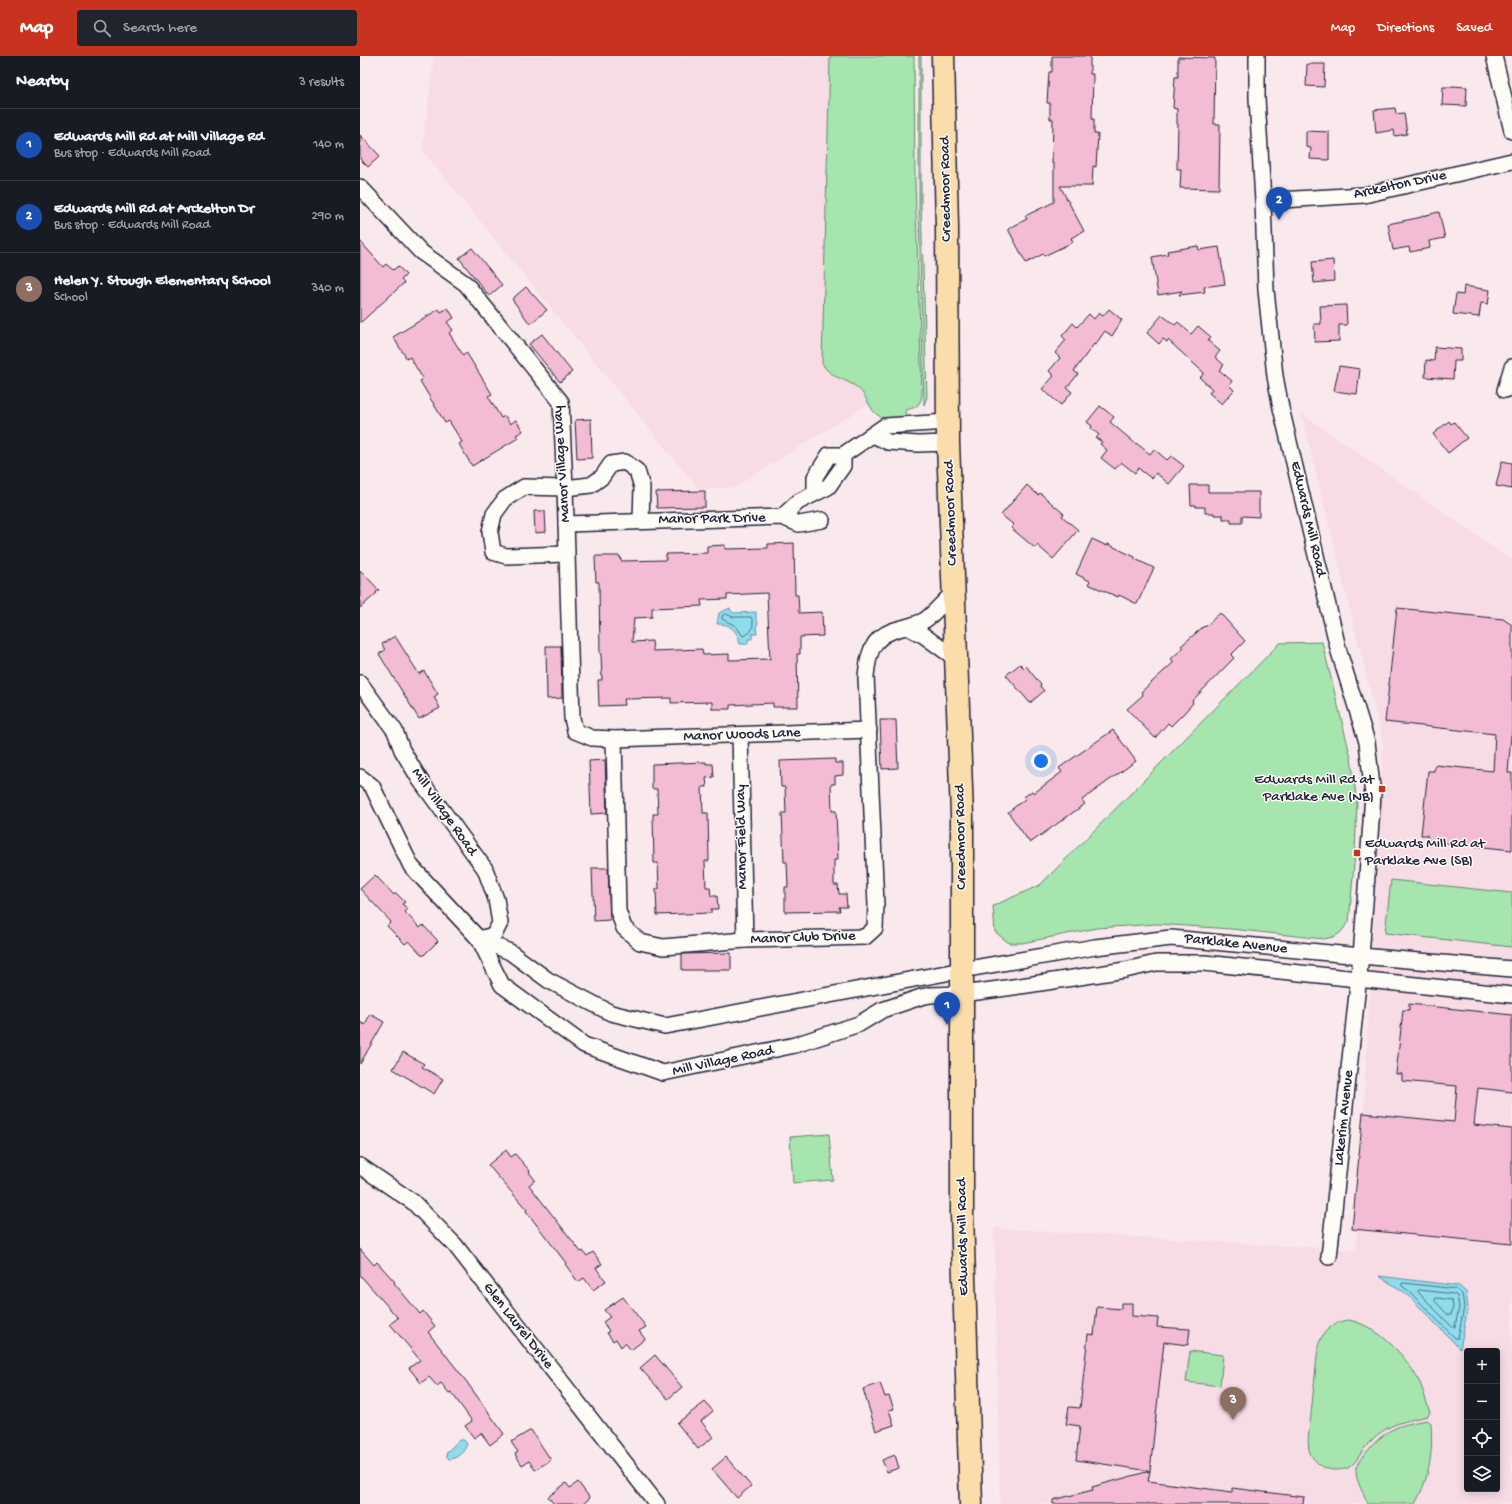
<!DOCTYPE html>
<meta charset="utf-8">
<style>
body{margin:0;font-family:"Gochi Hand",sans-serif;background:#20242c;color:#f1f3f6}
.controls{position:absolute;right:12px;bottom:12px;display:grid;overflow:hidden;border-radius:4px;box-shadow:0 2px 10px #0003}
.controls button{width:36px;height:36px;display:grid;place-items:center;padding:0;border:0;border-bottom:1px solid #363941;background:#171b24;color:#f1f3f6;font:20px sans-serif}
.you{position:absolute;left:681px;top:705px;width:14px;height:14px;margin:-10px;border:3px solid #fff;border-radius:50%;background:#1a73e8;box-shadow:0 0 0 6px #1a73e833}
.badge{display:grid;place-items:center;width:26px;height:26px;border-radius:50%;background:#c8321e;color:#fff;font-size:13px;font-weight:700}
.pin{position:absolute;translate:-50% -33px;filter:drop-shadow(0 1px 2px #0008)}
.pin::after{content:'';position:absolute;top:21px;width:14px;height:12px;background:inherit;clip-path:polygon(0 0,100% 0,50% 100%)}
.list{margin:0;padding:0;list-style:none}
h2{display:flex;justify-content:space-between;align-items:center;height:52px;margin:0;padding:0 16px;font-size:17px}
h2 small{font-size:13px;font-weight:400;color:#9ea1a6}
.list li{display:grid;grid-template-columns:26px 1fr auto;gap:12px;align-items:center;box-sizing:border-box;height:72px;padding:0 16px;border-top:1px solid #363941}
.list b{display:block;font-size:15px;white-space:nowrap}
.list p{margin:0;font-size:13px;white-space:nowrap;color:#9ea1a6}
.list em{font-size:13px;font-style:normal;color:#9ea1a6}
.icon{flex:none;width:22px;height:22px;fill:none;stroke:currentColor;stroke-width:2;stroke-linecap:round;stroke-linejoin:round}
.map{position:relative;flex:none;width:1152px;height:1448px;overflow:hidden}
header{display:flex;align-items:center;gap:24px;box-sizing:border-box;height:56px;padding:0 20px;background:#c8321e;color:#fff}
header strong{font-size:19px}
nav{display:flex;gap:22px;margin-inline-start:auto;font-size:14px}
.search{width:280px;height:36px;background:#20242c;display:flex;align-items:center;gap:10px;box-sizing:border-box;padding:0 14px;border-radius:4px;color:#9ea1a6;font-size:15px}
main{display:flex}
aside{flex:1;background:#171b24}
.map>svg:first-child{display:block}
.built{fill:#f8dce5;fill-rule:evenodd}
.green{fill:#a6e5ad;stroke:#648474}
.water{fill:#8fddec;stroke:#6392a5}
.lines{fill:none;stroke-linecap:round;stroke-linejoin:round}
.shore{stroke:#4e6d82;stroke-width:1}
.building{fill:#f4bcd4;stroke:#22223b;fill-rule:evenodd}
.street-casing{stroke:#22223b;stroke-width:18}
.primary-casing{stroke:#22223b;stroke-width:25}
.street{stroke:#fdfcf7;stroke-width:15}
.primary{stroke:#faddab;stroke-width:22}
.poi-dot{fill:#c8321e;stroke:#fdfcf7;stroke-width:1.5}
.labels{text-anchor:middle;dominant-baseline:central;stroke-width:3;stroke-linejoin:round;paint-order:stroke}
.street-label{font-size:15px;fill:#22223b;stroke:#fdfcf7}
.poi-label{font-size:15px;fill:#22223b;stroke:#fdfcf7;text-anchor:end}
</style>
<header>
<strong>Map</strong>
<div class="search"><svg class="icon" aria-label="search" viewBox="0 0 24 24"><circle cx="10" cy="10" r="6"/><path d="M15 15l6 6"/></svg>Search here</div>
<nav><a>Map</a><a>Directions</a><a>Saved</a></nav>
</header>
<main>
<aside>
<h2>Nearby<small>3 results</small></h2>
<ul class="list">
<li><span class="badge" style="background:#1a4fb4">1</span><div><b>Edwards Mill Rd at Mill Village Rd</b><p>Bus stop · Edwards Mill Road</p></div><em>140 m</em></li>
<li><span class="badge" style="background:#1a4fb4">2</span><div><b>Edwards Mill Rd at Arckelton Dr</b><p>Bus stop · Edwards Mill Road</p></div><em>290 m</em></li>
<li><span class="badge" style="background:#8d6e63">3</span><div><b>Helen Y. Stough Elementary School</b><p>School</p></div><em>340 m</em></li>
</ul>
</aside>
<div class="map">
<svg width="1152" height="1448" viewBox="0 0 1152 1448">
<rect width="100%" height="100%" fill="#fae9ec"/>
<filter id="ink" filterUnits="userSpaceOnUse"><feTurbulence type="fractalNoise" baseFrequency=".025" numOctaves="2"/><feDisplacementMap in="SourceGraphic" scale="8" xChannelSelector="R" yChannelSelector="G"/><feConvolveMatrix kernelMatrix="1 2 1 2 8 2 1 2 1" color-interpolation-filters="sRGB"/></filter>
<g filter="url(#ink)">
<g class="built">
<path d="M 74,0 L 470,0 L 462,307 L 472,319 L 487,325 L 499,334 L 509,348 L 375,431 L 339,434 L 62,94 Z"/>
<path d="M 941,357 L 1152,504 L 1152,1448 L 640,1448 L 634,1172 L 996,1194 L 1023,687 ZM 1107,1295 L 1137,1295 L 1137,1433 L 1107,1433 Z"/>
</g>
<g class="green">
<path d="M 470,0 L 554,0 L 555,124 L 562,337 C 561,349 557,352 545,354 L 546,360 C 537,361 527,365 519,360 C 509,354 507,340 499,333 C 486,322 470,323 462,307 Z"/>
<path d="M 559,0 L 561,0 L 561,147 L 567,341 L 564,349 L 559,159 Z"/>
<path d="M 962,586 L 991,702 L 997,747 L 995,797 L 989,866 L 980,877 L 973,881 L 964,883 L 871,873 L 797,868 L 737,872 L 662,887 L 649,887 L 635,876 L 633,850 L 680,829 L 920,587 Z"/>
<path d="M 1031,824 L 1152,837 L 1152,891 L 1025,877 Z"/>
<path d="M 469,1078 L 473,1124 L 433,1127 L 430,1081 Z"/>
<path d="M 989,1264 C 1019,1270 1047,1301 1060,1327 C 1064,1337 1067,1347 1070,1357 L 1067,1360 C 1042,1366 1026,1368 1008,1388 C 1002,1394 998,1404 991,1410 C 987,1414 974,1415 968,1413 C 961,1411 953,1404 950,1397 C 946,1386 950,1370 951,1358 C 953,1336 956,1313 958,1291 C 961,1276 974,1265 989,1264 Z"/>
<path d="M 830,1295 L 863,1299 L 860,1330 L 826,1326 Z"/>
<path d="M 1067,1364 L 1071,1367 C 1073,1398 1070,1420 1055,1448 L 1008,1448 C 1004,1437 995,1425 996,1413 C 997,1407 1001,1402 1005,1398 C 1025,1373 1037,1369 1067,1364 Z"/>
</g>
<g class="water">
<path d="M 370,552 L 371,555 L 374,557 L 396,556 L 396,563 L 398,566 L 396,572 L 397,578 L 392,578 L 392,583 L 388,583 L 388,588 L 380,588 C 378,575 370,567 357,568 L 359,557 Z"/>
<path d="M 1019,1220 L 1099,1230 L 1106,1236 L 1108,1251 L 1100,1293 L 1047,1238 Z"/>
<path d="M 99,1384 L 104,1384 L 107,1388 C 105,1395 97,1403 89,1403 L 86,1400 L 87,1396 Z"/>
</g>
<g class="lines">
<g class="shore">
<path d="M 366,558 L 373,561 L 391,561 C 395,569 393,577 383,580 L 376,570 L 362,563 L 362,560 Z"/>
<path d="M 1044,1227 L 1096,1233 L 1102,1238 L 1104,1251 L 1098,1282 L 1095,1282 L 1049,1235 L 1042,1230 L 1042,1228 Z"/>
<path d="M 1060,1234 L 1094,1238 L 1097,1240 L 1099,1251 L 1095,1271 L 1092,1271 L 1059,1237 L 1058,1235 Z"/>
<path d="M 1077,1242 L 1092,1244 L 1093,1251 L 1091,1259 L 1088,1259 L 1075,1245 L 1075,1243 Z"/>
</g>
</g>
<g class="building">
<path d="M 692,0 L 730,0 L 730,18 L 733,18 L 732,63 L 734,63 L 734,78 L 738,78 L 736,111 L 733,110 L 732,130 L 700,130 L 724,175 L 711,182 L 713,186 L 684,200 L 683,198 L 666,207 L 648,173 L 667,163 L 665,160 L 694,146 L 694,108 L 692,108 L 693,63 L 690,63 L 690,47 L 687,47 L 689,16 L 692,16 Z"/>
<path d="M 818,1 L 855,2 L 854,68 L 860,68 L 859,133 L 820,132 L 821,113 L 817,113 L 818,68 L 817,68 L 817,53 L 813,52 L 815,21 L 818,21 Z"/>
<path d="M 947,8 L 965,8 L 964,31 L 946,30 Z"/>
<path d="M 1092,30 L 1107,31 L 1106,50 L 1082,49 L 1083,31 L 1092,31 Z"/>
<path d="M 1035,52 L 1036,58 L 1044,57 L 1047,78 L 1035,80 L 1034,74 L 1016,77 L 1014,54 Z"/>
<path d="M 946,75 L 969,76 L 969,104 L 950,103 L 951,92 L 946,91 Z"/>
<path d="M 0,79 L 20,100 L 8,111 L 0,103 Z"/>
<path d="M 1079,156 L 1085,182 L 1069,185 L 1070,192 L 1050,196 L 1049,191 L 1033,194 L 1028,168 L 1062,161 L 1062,160 Z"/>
<path d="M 0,185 L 23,211 L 26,208 L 33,214 L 38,210 L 46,219 L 41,224 L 44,227 L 0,267 Z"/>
<path d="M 838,190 L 839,194 L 859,191 L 865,228 L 844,231 L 845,236 L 819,239 L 822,235 L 798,239 L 792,201 L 808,198 L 807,195 Z"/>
<path d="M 112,192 L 142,229 L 129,240 L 99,202 Z"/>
<path d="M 973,204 L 974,225 L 954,227 L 952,206 Z"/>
<path d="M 1104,230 L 1130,234 L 1128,248 L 1121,247 L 1119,261 L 1093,258 L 1096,238 L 1103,239 Z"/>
<path d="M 166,231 L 187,254 L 170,268 L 152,243 Z"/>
<path d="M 986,249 L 987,269 L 979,269 L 979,285 L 955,286 L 954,268 L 961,268 L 960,250 Z"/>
<path d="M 88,252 L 94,262 L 87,266 L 93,274 L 89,277 L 103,299 L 106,296 L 132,338 L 128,340 L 141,362 L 145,360 L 150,368 L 156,364 L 163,375 L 156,379 L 158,382 L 112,410 L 99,388 L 102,386 L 89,365 L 85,367 L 60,325 L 63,323 L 50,301 L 47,303 L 33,281 L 79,253 L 81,256 Z"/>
<path d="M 749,253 L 762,264 L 752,280 L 745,275 L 735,289 L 734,288 L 714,315 L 718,318 L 707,332 L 712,336 L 701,349 L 682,333 L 694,320 L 689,315 L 700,302 L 695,297 L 706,284 L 702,280 L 713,267 L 717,271 L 729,258 L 734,263 L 739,257 L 743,260 Z"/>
<path d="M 802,259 L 815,269 L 818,266 L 831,278 L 838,270 L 851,281 L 848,285 L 860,295 L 855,301 L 864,309 L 859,314 L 872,325 L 869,329 L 874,334 L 862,348 L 849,337 L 852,333 L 840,322 L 844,317 L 808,284 L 807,286 L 803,283 L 799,288 L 787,277 Z"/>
<path d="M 182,278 L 212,316 L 200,326 L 169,288 Z"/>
<path d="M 1075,291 L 1101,293 L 1101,305 L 1094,305 L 1093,323 L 1065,321 L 1066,304 L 1074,305 Z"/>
<path d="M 979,310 L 1000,313 L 997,338 L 974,335 Z"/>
<path d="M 740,350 L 754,361 L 750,366 L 776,388 L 776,387 L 790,398 L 794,393 L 807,404 L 811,400 L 824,410 L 809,428 L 796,417 L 792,423 L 778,412 L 775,417 L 761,406 L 755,413 L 741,402 L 747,394 L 740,388 L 742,386 L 736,382 L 739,379 L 731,372 L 732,370 L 727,366 Z"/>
<path d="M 231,363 L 232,402 L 217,403 L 215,364 Z"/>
<path d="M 1089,365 L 1091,368 L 1094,366 L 1107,382 L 1088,397 L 1073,378 Z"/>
<path d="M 1142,405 L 1152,407 L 1152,433 L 1136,430 Z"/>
<path d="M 667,429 L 678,439 L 680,437 L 704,458 L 702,460 L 718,474 L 693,503 L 677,489 L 675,492 L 651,472 L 654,469 L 641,459 Z"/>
<path d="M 830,429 L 848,429 L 848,436 L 899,436 L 899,461 L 882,460 L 882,467 L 871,467 L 871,463 L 863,463 L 863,459 L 854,459 L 854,457 L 845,457 L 845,451 L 836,451 L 836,449 L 831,449 Z"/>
<path d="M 345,435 L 345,451 L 297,452 L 296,436 Z"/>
<path d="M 174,455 L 185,455 L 186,476 L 175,477 Z"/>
<path d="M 732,483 L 747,490 L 748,488 L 758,493 L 775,501 L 775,503 L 794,512 L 777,548 L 759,539 L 758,541 L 728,528 L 730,525 L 716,518 Z"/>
<path d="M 434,487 L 435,539 L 438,539 L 439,557 L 462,556 L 463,580 L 440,581 L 440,598 L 437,598 L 438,651 L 413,651 L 413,647 L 370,649 L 370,653 L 352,653 L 352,646 L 311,647 L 311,642 L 264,643 L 265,649 L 239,650 L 238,624 L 242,624 L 241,598 L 240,598 L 239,526 L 236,526 L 235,500 L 260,500 L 261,505 L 306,504 L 306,498 L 347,497 L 347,490 L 365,489 L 365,493 L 408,492 L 408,488 ZM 407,537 L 410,603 L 369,604 L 369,598 L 343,599 L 342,593 L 293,595 L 292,585 L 272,586 L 274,562 L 292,561 L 292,552 L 342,550 L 341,544 L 367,543 L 367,539 Z"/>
<path d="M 0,514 L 19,534 L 16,536 L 17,537 L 0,552 Z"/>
<path d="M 1037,552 L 1143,563 L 1152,569 L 1152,679 L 1151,679 L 1148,717 L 1152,717 L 1152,794 L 1067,785 L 1067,779 L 1061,779 L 1068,715 L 1074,715 L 1075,709 L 1133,715 L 1135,678 L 1025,666 Z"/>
<path d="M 860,557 L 885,585 L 871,599 L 874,602 L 832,645 L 833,647 L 824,657 L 811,670 L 808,667 L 795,682 L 767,653 L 783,639 L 781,636 L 814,606 L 811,603 L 823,592 L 821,590 L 844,570 L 845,571 Z"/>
<path d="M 35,580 L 59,618 L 64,615 L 78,638 L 74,641 L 80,652 L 59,663 L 19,598 L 25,594 L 22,588 Z"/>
<path d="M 186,590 L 201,590 L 202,642 L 187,643 Z"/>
<path d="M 660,608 L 664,612 L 666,610 L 681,629 L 680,630 L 684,635 L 670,647 L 646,619 Z"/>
<path d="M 520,664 L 536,664 L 538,712 L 522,713 Z"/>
<path d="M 753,674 L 776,705 L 722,744 L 725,748 L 670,787 L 648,756 L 665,743 L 664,741 L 672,735 L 674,737 L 702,716 L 699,712 Z"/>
<path d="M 475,703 L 475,707 L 483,707 L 483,719 L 475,720 L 475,728 L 471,728 L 472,755 L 476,755 L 478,804 L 474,804 L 474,829 L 478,829 L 479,838 L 486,838 L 487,851 L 479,851 L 480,855 L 425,856 L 425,831 L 428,831 L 427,806 L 424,806 L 422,757 L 426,757 L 425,731 L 421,731 L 420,705 Z"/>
<path d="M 245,704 L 247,757 L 231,758 L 229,705 Z"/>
<path d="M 346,706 L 346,708 L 353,708 L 354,721 L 346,722 L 347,731 L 342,731 L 343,757 L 348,757 L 349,805 L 345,805 L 346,831 L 350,831 L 351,840 L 357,840 L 358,853 L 351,853 L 351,857 L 297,859 L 296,833 L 299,833 L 298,807 L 294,807 L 293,758 L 298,758 L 297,733 L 292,733 L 292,708 Z"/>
<path d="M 232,812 L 248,812 L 250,864 L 234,865 Z"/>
<path d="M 15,819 L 34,839 L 36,837 L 45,846 L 42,848 L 48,853 L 45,856 L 60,872 L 63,869 L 78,885 L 63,900 L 49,885 L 45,888 L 27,870 L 31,866 L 0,833 Z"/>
<path d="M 371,897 L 371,914 L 322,914 L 322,898 Z"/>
<path d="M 1049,948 L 1152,959 L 1152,1036 L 1118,1032 L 1114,1069 L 1152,1073 L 1152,1188 L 992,1173 L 1003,1057 L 1094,1066 L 1097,1030 L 1042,1025 L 1042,1018 L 1036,1018 L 1043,954 L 1049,954 Z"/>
<path d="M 10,958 L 24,966 L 0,1008 L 0,966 L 5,969 Z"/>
<path d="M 43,996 L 64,1008 L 62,1011 L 83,1023 L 74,1038 L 33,1013 Z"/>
<path d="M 146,1094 L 151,1101 L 155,1098 L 170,1115 L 169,1116 L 175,1124 L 169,1129 L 221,1196 L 223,1195 L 227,1200 L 233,1196 L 242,1208 L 236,1212 L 246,1225 L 233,1234 L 224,1222 L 218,1226 L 205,1208 L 206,1207 L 166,1155 L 167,1154 L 128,1109 Z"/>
<path d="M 0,1193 L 14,1209 L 17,1206 L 35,1226 L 34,1227 L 60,1258 L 63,1255 L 75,1270 L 68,1276 L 106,1325 L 144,1378 L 130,1389 L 121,1377 L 114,1382 L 105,1370 L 112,1365 L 91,1336 L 89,1337 L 81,1327 L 77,1330 L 69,1321 L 61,1327 L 49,1312 L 60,1304 L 30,1268 L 38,1262 L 0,1219 Z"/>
<path d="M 263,1241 L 286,1271 L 279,1275 L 285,1283 L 271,1294 L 265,1287 L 261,1291 L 256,1283 L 253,1285 L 247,1277 L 249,1275 L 243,1266 L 250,1261 L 244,1254 Z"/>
<path d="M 761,1247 L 772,1247 L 772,1260 L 798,1262 L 797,1271 L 830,1273 L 828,1289 L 804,1286 L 790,1415 L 716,1404 L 720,1370 L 706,1368 L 709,1351 L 720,1352 L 728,1278 L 734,1279 L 737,1251 L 761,1253 Z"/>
<path d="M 295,1299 L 322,1331 L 308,1343 L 280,1312 Z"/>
<path d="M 520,1327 L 525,1341 L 529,1340 L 534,1353 L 529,1354 L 534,1369 L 516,1375 L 503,1333 Z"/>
<path d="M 345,1346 L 353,1355 L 341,1365 L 353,1381 L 338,1393 L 317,1367 Z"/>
<path d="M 171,1374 L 191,1404 L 175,1414 L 169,1405 L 162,1409 L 155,1398 L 158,1396 L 151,1386 Z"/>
<path d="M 535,1399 L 539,1412 L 527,1416 L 522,1404 Z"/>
<path d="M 366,1401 L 391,1430 L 377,1442 L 352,1413 Z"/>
<path d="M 790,1415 L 788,1425 L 872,1436 L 872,1432 L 944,1441 L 943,1448 L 693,1448 L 693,1444 L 733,1434 L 732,1431 Z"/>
<path d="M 218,1426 L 230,1442 L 223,1448 L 194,1448 L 188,1441 L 206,1427 L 210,1432 Z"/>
</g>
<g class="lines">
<g class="street-casing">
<g id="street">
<path d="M 897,0 L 897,42 L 903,145 L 906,234 L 915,320 L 921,352 L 979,596 L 1007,686 L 1013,739 L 1001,900 L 969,1201"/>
<path d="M 1134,0 L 1152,75"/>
<path d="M 0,131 L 61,196 L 106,228 L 201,346 L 205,432 L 212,662 L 215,675 L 232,682 L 254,683 L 509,674"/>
<path d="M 903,145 L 1004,139 L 1152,105"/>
<path d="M 1145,334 L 1152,311"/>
<path d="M 513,379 L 528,386 L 558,388 L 588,387"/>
<path d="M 455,437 L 455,421 L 469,399 L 483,399 L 525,370 L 588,366"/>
<path d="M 422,461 L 438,446 L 468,431 L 483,410 L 483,399"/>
<path d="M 206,468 L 422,461 L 439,468 L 462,464"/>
<path d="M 206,498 L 146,500 L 133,496 L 130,476 L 134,458 L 145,443 L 164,431 L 205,432 L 231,429 L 242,421 L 251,408 L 265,406 L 277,415 L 282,431 L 281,465"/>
<path d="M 547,571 L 563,579 L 596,603"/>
<path d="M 0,627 L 35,675 L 42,694 L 60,724 L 125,813 L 136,843 L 140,867 L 134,879 L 119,883"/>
<path d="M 380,679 L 385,884"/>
<path d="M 254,683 L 258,855 L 264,872 L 280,886 L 303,891 L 385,884 L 505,881 L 515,872 L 516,849 L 506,620 C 508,600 511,583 532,575 C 542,571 555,570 565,564 C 574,558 585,544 594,536"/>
<path d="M 0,721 L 12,730 L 51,810 L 119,883 L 142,929 L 224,989 L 303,1017 L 435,989 L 499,968 L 522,954 L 561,941 L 570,939 L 603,938 L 667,929 L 765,914 L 796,907 L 844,907 L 1152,939"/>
<path d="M 119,883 L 150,896 L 188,924 L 251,957 L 305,970 L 602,914 L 735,891 L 811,882 L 1001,900 L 1152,913"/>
<path d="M 0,1110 L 53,1146 L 95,1189 L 297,1448"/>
</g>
</g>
<g class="primary-casing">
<path id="primary" d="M 583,0 L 587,171 L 588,387 L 602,759 L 602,1157 L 611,1448"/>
</g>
<use href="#street" class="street"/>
<use href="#primary" class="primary"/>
</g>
</g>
<g class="poi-dot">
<rect x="1018" y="729" width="8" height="8" rx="2"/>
<rect x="993" y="793" width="8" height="8" rx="2"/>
</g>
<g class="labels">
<g class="street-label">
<text transform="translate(1040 129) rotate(-12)">Arckelton Drive</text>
<text transform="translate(586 133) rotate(-91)">Creedmoor Road</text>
<text transform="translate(202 408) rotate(-94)">Manor Village Way</text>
<text transform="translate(591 457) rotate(-92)">Creedmoor Road</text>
<text transform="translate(352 463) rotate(-1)">Manor Park Drive</text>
<text transform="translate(948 463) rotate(77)">Edwards Mill Road</text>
<text transform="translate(382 679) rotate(-2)">Manor Woods Lane</text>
<text transform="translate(84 756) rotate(55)">Mill Village Road</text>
<text transform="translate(382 781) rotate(-91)">Manor Field Way</text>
<text transform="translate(601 781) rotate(-91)">Creedmoor Road</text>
<text transform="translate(443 882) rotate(-2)">Manor Club Drive</text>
<text transform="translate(876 888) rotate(6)">Parklake Avenue</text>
<text transform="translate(363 1005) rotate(-12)">Mill Village Road</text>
<text transform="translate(984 1062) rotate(-84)">Lakerim Avenue</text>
<text transform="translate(603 1181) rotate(-91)">Edwards Mill Road</text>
<text transform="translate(158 1270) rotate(52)">Glen Laurel Drive</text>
</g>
<g class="poi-label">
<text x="1014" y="724">Edwards Mill Rd at<tspan x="1014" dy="17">Parklake Ave (NB)</tspan></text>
<text x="1005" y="788" text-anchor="start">Edwards Mill Rd at<tspan x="1005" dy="17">Parklake Ave (SB)</tspan></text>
</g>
</g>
</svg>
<div class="controls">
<button>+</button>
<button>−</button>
<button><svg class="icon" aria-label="locate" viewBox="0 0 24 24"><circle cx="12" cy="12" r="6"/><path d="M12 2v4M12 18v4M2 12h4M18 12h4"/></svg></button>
<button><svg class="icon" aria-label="layers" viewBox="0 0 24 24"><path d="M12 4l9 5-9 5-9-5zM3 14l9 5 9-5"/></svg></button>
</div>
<div class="you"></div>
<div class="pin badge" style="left:587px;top:969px;background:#1a4fb4">1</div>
<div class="pin badge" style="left:919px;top:164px;background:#1a4fb4">2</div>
<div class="pin badge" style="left:873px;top:1364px;background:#8d6e63">3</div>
</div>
</main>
